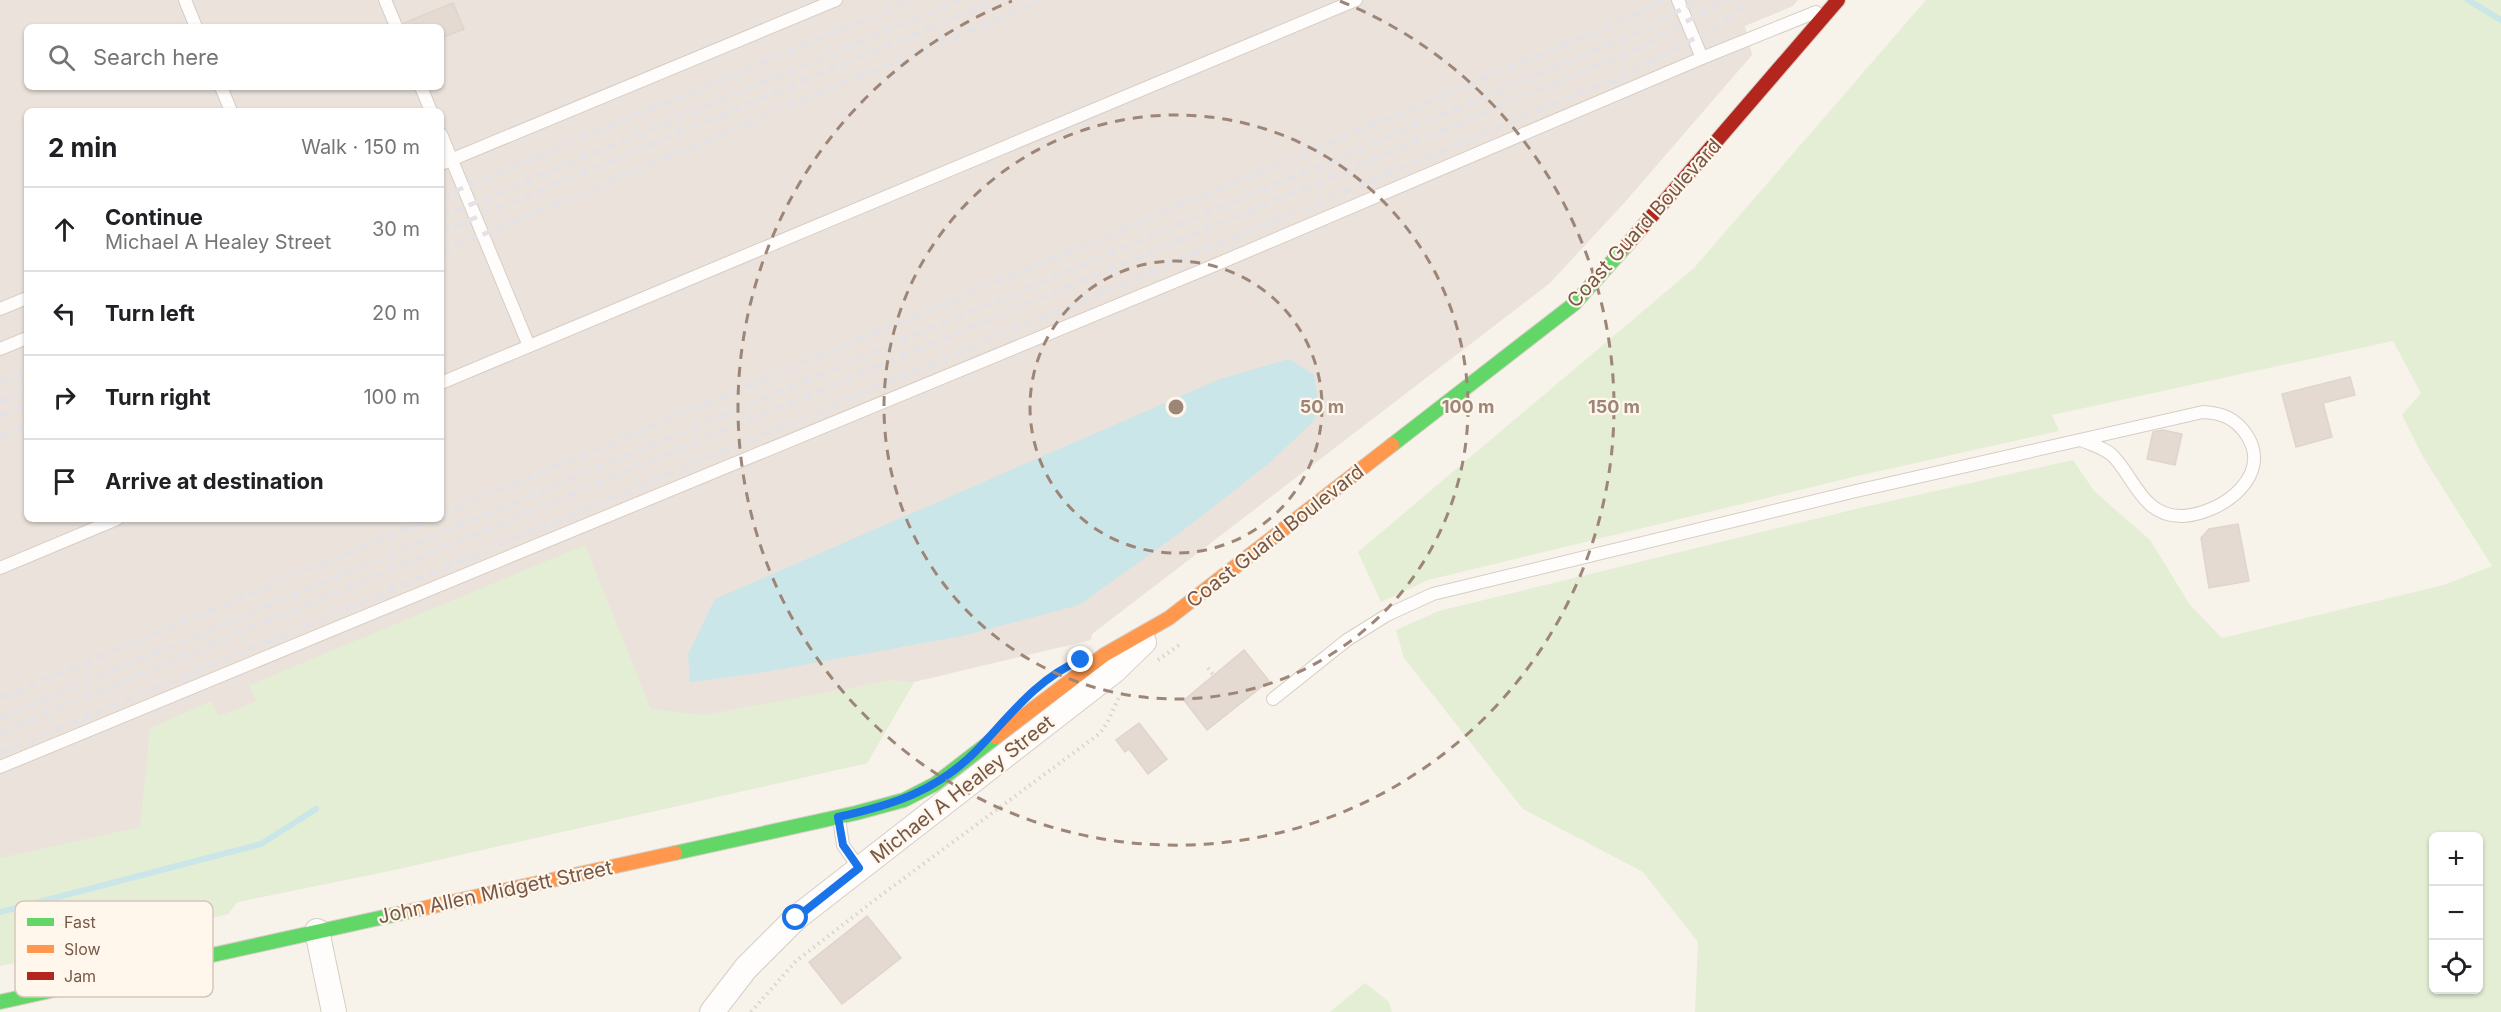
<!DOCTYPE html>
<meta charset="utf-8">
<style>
body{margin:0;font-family:Inter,sans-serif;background:#f6f6f6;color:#202124}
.controls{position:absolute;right:18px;bottom:18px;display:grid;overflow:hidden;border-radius:9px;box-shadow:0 2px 4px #0004}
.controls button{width:54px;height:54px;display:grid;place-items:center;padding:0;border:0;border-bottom:2px solid #e0e0e0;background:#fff;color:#202124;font:30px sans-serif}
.stop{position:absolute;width:18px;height:18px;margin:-14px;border:4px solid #1a73e8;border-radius:50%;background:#fff}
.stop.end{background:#1a73e8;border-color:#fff;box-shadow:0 2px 6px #0008}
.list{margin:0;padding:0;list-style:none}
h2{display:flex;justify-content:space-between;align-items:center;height:78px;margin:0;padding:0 24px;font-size:26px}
h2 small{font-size:20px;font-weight:400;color:#757577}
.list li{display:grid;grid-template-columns:39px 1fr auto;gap:18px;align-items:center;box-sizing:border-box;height:84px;padding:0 24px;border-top:2px solid #e0e0e0}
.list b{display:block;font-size:22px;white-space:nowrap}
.list p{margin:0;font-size:20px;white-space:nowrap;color:#757577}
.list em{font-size:20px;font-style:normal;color:#757577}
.icon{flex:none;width:33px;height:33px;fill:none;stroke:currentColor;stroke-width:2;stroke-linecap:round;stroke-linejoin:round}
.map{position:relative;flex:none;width:2501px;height:1012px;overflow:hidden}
.search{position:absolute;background:#fff;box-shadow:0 2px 4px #0004;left:24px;top:24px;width:420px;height:66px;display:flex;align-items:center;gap:15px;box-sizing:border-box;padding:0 21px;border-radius:9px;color:#757577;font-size:22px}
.panel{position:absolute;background:#fff;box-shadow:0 2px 4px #0004;left:24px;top:108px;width:420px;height:414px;border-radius:9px}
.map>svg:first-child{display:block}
.industrial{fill:#eae2db;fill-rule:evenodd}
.green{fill:#e3eed4;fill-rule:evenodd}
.water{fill:#cbe6e8}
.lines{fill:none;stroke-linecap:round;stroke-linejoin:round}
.stream{stroke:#cbe6e8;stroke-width:6}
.building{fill:#e4dad1;stroke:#e0d5cc;stroke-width:1.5}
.lane-casing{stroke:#d6cec6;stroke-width:14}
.street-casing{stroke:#d6cec6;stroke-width:26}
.fast-casing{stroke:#d6cec6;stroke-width:16}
.slow-casing{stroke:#d6cec6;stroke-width:16}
.jam-casing{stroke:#d6cec6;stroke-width:16}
.path{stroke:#dad2cd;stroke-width:4;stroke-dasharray:1.5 4.5;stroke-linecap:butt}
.lane{stroke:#fefdfc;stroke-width:12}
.street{stroke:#fefdfc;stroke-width:24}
.fast{stroke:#63d668;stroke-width:14}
.slow{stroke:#ff974d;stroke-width:14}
.jam{stroke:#b3261e;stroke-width:14}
.rail{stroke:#e4e2e5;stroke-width:4.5;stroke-dasharray:9 6;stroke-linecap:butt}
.route{stroke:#1a73e8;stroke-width:8}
.ring{fill:none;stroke:#9d8678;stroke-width:3;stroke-dasharray:10 8}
.labels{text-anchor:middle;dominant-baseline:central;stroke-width:4.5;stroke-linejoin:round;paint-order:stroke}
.street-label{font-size:20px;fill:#775848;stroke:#fff7eb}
.key{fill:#fff7eb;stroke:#d6c7ba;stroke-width:1.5}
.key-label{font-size:16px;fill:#775848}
.centre{fill:#9d8678;stroke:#fff7eb;stroke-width:3}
.ring-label{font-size:18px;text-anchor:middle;font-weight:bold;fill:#9d8678;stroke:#fff7eb;stroke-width:4.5;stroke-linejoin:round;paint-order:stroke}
</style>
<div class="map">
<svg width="2501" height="1012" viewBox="0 0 2501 1012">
<rect width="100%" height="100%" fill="#f7f2ea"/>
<path class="industrial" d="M 0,0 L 1798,0 L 1793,6 L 1745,26 L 1752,55 L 1625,202 L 1550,283 L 1092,634 L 1091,640 L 914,682 L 867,763 L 393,870 L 237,902 L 228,914 L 0,966 ZM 27,27 L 441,27 L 441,87 L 27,87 ZM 27,111 L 441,111 L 441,519 L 27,519 Z"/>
<g class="green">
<path d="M 1926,0 L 2501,0 L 2501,1012 L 1695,1012 L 1698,942 L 1643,872 L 1523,809 L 1404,658 L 1396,630 L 1439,611 L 1860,508 L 2073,460 L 2094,491 L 2150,540 L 2190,605 L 2222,638 L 2444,585 L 2492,566 L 2422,455 L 2402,415 L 2421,393 L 2393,341 L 2052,415 L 2059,431 L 1853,477 L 1490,565 L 1428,580 L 1381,602 L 1358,552 L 1694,268 ZM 2434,836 L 2478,836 L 2478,990 L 2434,990 Z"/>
<path d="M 585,545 L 651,709 L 704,715 L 892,680 L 914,682 L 867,763 L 393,870 L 237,902 L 228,914 L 0,966 L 0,858 L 140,827 L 150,728 L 211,701 L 219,716 L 256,701 L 249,685 Z"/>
<path d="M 1365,983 L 1389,1002 L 1392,1012 L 1330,1012 Z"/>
</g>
<path class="water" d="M 1289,359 L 1314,375 L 1319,407 L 1313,422 L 1268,464 L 1185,529 L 1079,605 L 962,636 L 759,673 L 690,682 L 688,654 L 715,599 L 1220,379 Z"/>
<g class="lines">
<g class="stream">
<path d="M 2468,0 L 2501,20"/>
<path d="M 0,912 L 261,844 L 316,809"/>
</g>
</g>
<g class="building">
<path d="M 453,3 L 464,29 L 441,38 L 441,27 L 404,27 L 404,23 Z"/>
<path d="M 2350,377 L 2355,395 L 2323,403 L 2332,437 L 2296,447 L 2282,394 Z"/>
<path d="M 2163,430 L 2182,434 L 2175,465 L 2147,459 L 2153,432 Z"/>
<path d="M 2238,524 L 2249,581 L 2209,588 L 2201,538 L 2209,529 Z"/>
<path d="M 1244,650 L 1269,681 L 1207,730 L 1184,700 Z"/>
<path d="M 1139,723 L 1167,759 L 1148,774 L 1129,749 L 1125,752 L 1116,740 Z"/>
<path d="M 867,916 L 901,958 L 842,1004 L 809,962 Z"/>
</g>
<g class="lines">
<g class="lane-casing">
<g id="lane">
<path d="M 185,0 L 196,27"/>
<path d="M 385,0 L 396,26"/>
<path d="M 1678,0 L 1702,58"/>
<path d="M 221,87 L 231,111"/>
<path d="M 421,87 L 431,111"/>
<path d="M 441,134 L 529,346"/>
<path d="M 441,164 L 836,0"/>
<path d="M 0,309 L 27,298"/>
<path d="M 0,349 L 27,338"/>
<path d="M 441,383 L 1356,0"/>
<path d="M 0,568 L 117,519"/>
<path d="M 1273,699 L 1347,640 L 1387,615 L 1433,594 L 1856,491 L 2203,412 C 2222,413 2235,418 2246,434 C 2274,475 2223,513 2184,516 C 2144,518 2136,481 2114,457 C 2106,448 2092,445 2081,440"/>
<path d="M 0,767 L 1215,265 L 1702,58 L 1816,12"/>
<path d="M 839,818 L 843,845 L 859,868"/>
</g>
</g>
<g class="street-casing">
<g id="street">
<path d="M 317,931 L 334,1012"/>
<path d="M 712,1012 L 746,968 L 796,918 L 1114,671 L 1144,642"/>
</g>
</g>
<g class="fast-casing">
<g id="fast">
<path d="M 1392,445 L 1574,304 L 1626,246"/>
<path d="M 675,853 L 856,813 L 904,800 L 935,784 L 996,737"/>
<path d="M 0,1002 L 411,911"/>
</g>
</g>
<g class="slow-casing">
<g id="slow">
<path d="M 996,737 L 1104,655 L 1169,618 L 1392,445"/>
<path d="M 411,911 L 675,853"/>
</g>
</g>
<g class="jam-casing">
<path id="jam" d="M 1626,246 L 1838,0"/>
</g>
<g class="path">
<path d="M 1158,660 L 1179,645"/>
<path d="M 1208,668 L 1214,676"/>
<path d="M 751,1012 L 796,961 L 880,896 L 1099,734 L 1107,723 L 1120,695"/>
</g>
<use href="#lane" class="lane"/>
<use href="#street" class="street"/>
<use href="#fast" class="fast"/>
<use href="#slow" class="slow"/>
<use href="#jam" class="jam"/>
<g class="rail">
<path d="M 441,197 L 912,0"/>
<path d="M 441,217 L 960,0"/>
<path d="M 441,232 L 996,0"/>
<path d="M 441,252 L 1043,0"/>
<path d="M 0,382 L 27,370"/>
<path d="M 0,402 L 27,390"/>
<path d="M 0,416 L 27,405"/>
<path d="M 0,436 L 27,425"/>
<path d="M 441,514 L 1621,21 L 1664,0"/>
<path d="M 0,698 L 429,519"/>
<path d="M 0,718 L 1627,37 L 1700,0"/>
<path d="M 0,733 L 1632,51 L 1726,0"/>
<path d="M 0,753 L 1638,69 L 1719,25 L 1751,0"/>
</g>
</g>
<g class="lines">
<path class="route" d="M 796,918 L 859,868 L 843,845 L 838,817 C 893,805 937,791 977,750 C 1008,718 1037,678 1081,660"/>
</g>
<g class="ring">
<circle cx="1176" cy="407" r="146"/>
<circle cx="1176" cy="407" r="292"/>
<path d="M1340 1A438 438 0 1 1 1012 1"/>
</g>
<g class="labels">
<g class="street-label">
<text transform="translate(1644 223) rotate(-48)">Coast Guard Boulevard</text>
<text transform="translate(1275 536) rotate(-38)">Coast Guard Boulevard</text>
<text transform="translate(962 789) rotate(-38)">Michael A Healey Street</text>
<text transform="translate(495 892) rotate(-12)">John Allen Midgett Street</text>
</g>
</g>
<rect x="15" y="901" width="198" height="96" rx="9" class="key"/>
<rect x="27" y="918" width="27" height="8" fill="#63d668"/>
<rect x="27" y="945" width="27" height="8" fill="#ff974d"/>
<rect x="27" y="972" width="27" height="8" fill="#b3261e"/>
<g class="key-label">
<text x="64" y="928">Fast</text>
<text x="64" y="955">Slow</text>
<text x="64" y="982">Jam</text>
</g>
<circle cx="1176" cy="407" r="9" class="centre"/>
<g class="ring-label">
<text x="1322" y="413">50 m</text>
<text x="1468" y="413">100 m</text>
<text x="1614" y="413">150 m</text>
</g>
</svg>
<div class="controls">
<button>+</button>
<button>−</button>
<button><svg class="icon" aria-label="locate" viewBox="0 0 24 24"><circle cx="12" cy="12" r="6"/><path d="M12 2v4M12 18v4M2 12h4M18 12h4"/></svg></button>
</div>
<div class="stop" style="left:796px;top:918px"></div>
<div class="stop end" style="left:1081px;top:660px"></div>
<div class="search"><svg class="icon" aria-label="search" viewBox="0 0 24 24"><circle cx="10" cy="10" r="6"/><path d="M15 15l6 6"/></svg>Search here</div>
<section class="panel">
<h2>2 min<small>Walk · 150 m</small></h2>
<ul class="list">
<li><svg class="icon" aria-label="ahead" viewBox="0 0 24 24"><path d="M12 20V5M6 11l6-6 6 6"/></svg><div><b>Continue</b><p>Michael A Healey Street</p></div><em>30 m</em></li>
<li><svg class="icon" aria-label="left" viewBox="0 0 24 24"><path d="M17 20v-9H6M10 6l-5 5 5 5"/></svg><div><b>Turn left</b></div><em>20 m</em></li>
<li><svg class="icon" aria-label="right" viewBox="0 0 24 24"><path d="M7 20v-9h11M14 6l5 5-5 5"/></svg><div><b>Turn right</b></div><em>100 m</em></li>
<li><svg class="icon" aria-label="arrive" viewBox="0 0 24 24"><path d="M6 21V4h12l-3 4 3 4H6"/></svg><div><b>Arrive at destination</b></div></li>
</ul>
</section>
</div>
